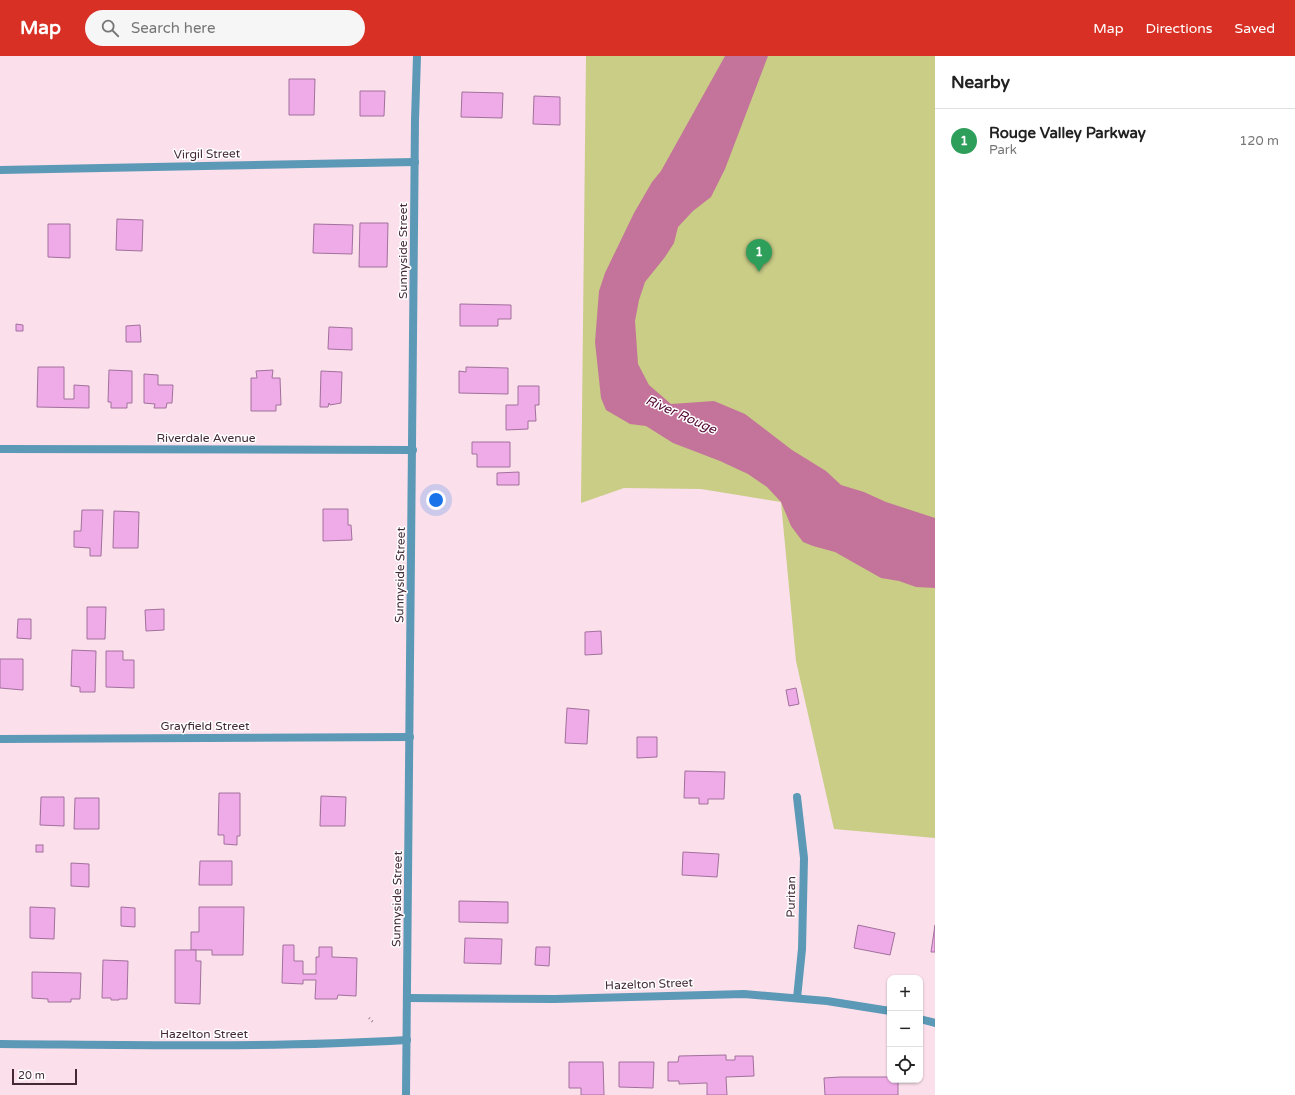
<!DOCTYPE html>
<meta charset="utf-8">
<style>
body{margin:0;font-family:"Varela Round",sans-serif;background:#f6f6f6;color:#222}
.controls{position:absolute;right:12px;bottom:12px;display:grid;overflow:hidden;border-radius:8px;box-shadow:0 1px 3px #0004}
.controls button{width:36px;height:36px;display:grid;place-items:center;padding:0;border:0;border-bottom:1px solid #e0e0e0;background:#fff;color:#222;font:20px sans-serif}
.scale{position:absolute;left:12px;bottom:10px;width:65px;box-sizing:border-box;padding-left:4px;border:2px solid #442a36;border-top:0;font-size:11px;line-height:14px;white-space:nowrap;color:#442a36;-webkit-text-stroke:3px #fff;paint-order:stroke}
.you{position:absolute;left:436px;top:444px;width:14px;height:14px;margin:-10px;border:3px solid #fff;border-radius:50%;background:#1a73e8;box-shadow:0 0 0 6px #1a73e833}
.badge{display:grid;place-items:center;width:26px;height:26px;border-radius:50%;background:#d93025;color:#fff;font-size:13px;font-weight:700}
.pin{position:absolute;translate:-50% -33px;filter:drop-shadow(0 1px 2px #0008)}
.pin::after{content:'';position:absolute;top:21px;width:14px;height:12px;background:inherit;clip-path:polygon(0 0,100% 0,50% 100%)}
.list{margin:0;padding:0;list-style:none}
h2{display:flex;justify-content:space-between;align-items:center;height:52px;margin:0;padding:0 16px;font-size:17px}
h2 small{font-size:13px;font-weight:400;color:#767676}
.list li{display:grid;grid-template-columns:26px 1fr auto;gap:12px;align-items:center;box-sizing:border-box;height:64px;padding:0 16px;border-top:1px solid #e0e0e0}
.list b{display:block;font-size:15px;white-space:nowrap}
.list p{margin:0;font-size:13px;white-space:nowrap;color:#767676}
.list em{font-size:13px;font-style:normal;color:#767676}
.icon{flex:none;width:22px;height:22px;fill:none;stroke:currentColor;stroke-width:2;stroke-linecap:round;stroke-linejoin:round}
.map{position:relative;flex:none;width:935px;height:1039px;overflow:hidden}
header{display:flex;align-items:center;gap:24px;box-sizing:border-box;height:56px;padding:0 20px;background:#d93025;color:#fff}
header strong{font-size:19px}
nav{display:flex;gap:22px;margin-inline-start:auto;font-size:14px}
.search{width:280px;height:36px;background:#f6f6f6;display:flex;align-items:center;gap:10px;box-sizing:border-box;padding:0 14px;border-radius:22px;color:#767676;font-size:15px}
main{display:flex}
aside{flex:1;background:#fff}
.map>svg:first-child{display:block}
.green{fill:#c9cd86}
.water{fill:#c4739a}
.building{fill:#efabe7;stroke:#a1709c}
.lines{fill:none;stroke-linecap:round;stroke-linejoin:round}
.path{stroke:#9e838f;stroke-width:2.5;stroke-dasharray:1 3;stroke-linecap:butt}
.minor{stroke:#5b99b6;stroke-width:8}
.labels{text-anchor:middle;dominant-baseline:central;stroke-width:3;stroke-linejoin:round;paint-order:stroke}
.street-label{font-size:12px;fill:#442a36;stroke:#fff}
.water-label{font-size:13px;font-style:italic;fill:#530834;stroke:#fff}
</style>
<header>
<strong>Map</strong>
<div class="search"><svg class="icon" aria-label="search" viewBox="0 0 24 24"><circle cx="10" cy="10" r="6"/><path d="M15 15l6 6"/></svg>Search here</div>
<nav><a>Map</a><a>Directions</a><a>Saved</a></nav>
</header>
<main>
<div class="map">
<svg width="935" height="1039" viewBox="0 0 935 1039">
<rect width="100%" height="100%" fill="#fbdfeb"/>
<path class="green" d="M 586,0 L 935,0 L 935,782 L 834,773 L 796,605 L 781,446 L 701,433 L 624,432 L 581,447 Z"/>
<path class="water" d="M 725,0 L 768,0 L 725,113 L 711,141 L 693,155 L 678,171 L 674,187 L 665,201 L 645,226 L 639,244 L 635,265 L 638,308 L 649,329 L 671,348 L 714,345 L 745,358 L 792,394 L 826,415 L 841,429 L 864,436 L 886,446 L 935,462 L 935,532 L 916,531 L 899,525 L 881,522 L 835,496 L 813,490 L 803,486 L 791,470 L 781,446 L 767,431 L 748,418 L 720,405 L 673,387 L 646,370 L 630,368 L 606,354 L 601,342 L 595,286 L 599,235 L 605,217 L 634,157 L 652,126 L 661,115 Z"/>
<g class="building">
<path d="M 289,23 L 315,23 L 314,59 L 289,59 Z"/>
<path d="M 360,35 L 385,35 L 384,60 L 360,60 Z"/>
<path d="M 462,36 L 503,37 L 502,62 L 461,61 Z"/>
<path d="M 534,40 L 560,41 L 560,69 L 533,68 Z"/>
<path d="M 117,163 L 143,164 L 142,195 L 116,194 Z"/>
<path d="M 360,167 L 388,167 L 387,211 L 359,211 Z"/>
<path d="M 48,168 L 70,168 L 70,202 L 48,201 Z"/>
<path d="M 314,168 L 353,169 L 352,198 L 313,197 Z"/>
<path d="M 460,248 L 511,249 L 511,263 L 498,263 L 498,270 L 460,270 Z"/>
<path d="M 16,268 L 23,269 L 23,275 L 16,275 Z"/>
<path d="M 140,269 L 141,286 L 126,286 L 126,270 Z"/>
<path d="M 329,271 L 352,272 L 352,294 L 328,293 Z"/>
<path d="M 38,311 L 64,311 L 64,343 L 74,343 L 74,329 L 89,330 L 89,352 L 37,351 Z"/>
<path d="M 466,311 L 508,312 L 508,338 L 459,337 L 459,315 L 466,316 Z"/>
<path d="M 109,314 L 132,315 L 132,347 L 127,347 L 127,352 L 111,352 L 111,346 L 108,346 Z"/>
<path d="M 273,314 L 272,322 L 280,322 L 281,349 L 276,349 L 276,355 L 251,355 L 251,322 L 257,322 L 256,315 Z"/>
<path d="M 321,315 L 342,316 L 341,347 L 330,349 L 329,347 L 328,351 L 320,351 Z"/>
<path d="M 144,318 L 158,319 L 158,329 L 173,329 L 172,347 L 167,347 L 166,352 L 154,352 L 155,348 L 144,347 Z"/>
<path d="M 518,330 L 539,330 L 539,349 L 535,349 L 536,365 L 528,365 L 528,373 L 506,374 L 506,349 L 518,349 Z"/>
<path d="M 472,386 L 510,386 L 510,411 L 477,411 L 477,398 L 472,398 Z"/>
<path d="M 519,416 L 519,429 L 497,429 L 497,417 Z"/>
<path d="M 323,453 L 348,453 L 348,469 L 351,469 L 352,484 L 323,485 Z"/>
<path d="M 82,454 L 103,454 L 101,500 L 90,500 L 90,492 L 74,491 L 74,475 L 81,475 Z"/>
<path d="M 114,455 L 139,456 L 138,492 L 113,492 Z"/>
<path d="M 87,551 L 106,551 L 105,583 L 87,583 Z"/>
<path d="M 164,553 L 164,574 L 146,575 L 145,554 Z"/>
<path d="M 18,563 L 31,563 L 31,583 L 17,582 Z"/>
<path d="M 601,575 L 602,598 L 585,599 L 585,576 Z"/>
<path d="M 72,594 L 96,595 L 95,636 L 80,636 L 80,631 L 71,630 Z"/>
<path d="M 106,595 L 123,595 L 123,604 L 134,604 L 134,632 L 106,631 Z"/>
<path d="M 0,603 L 23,603 L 23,634 L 0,632 Z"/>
<path d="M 796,632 L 799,648 L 789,650 L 786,634 Z"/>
<path d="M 567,652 L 589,654 L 587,688 L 565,687 Z"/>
<path d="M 637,681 L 657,681 L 657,701 L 637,702 Z"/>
<path d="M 685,715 L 725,716 L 724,743 L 708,743 L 708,748 L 699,748 L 699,742 L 684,742 Z"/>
<path d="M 219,737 L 240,737 L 240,780 L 237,780 L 237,789 L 224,788 L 224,779 L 218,779 Z"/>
<path d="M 321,740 L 346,741 L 345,770 L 320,770 Z"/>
<path d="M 41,741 L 64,741 L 64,770 L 40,769 Z"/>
<path d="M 75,742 L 99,742 L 99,773 L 74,773 Z"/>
<rect x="36" y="789" width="7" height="7"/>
<path d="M 683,796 L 719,798 L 717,821 L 682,819 Z"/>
<path d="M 200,805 L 232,805 L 232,829 L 199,829 Z"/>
<path d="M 71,807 L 89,808 L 89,831 L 71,830 Z"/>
<path d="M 459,845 L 508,846 L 508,867 L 459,866 Z"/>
<path d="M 30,851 L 55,852 L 54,883 L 30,882 Z"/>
<path d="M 121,851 L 135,852 L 135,871 L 121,870 Z"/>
<path d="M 199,851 L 244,851 L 243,899 L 212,899 L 212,894 L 191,894 L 191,876 L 199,876 Z"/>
<path d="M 858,869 L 895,877 L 890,899 L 854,892 Z"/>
<path d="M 935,869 L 935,896 L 931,896 Z"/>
<path d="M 465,882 L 502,883 L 501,908 L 464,907 Z"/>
<path d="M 283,889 L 294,889 L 294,905 L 303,905 L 303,918 L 316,918 L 316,901 L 319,901 L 319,891 L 332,891 L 332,901 L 357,902 L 356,940 L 338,939 L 337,943 L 315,943 L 316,924 L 303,924 L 303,928 L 282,927 Z"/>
<path d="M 536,891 L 550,891 L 549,910 L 535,909 Z"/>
<path d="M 175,894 L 196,894 L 196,905 L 201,905 L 200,948 L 175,947 Z"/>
<path d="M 103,904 L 128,905 L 127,943 L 119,943 L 119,944 L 111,944 L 111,942 L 102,942 Z"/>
<path d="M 32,916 L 81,917 L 80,943 L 71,943 L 71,946 L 48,946 L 48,943 L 32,942 Z"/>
<path d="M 726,999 L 726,1004 L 735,1004 L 735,1000 L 753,1000 L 754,1020 L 726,1021 L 727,1039 L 707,1039 L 707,1027 L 679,1028 L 679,1025 L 668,1025 L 668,1006 L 678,1006 L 679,1000 Z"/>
<path d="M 569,1006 L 603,1006 L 604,1039 L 581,1039 L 581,1032 L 569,1032 Z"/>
<path d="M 619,1006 L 654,1006 L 653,1032 L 619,1031 Z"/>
<path d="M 840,1021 L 890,1021 L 890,1024 L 898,1024 L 898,1039 L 825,1039 L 824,1022 Z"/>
</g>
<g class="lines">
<path class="path" d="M 369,962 L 374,967"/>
<g class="minor">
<path d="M 0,114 L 415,106"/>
<path d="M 0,393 L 413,394"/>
<path d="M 0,683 L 410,681"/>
<path d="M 797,741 L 804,802 L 802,893 L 797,942"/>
<path d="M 407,942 L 555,943 L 744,938 L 827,945 L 890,955"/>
<path d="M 920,963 L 935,967"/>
<path d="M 0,988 C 136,989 271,992 407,984"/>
<path d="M 406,1039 L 415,64 L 417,0"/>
</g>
</g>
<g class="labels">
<g class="street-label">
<text transform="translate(207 98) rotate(-1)">Virgil Street</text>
<text transform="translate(403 195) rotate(-90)">Sunnyside Street</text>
<text x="206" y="382">Riverdale Avenue</text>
<text transform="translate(400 519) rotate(-89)">Sunnyside Street</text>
<text x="205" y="670">Grayfield Street</text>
<text transform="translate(791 841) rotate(-89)">Puritan</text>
<text transform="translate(397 843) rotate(-89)">Sunnyside Street</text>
<text transform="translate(649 928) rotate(-2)">Hazelton Street</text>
<text x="204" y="978">Hazelton Street</text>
</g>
<g class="water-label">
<text transform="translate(681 359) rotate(24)">River Rouge</text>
</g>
</g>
</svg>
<div class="controls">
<button>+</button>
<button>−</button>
<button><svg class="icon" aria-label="locate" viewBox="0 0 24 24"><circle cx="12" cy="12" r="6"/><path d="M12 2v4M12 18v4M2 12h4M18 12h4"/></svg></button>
</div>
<div class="scale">20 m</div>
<div class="you"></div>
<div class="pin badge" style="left:759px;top:216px;background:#2e9e5b">1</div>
</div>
<aside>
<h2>Nearby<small></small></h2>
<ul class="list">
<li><span class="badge" style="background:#2e9e5b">1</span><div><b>Rouge Valley Parkway</b><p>Park</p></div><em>120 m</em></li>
</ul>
</aside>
</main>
